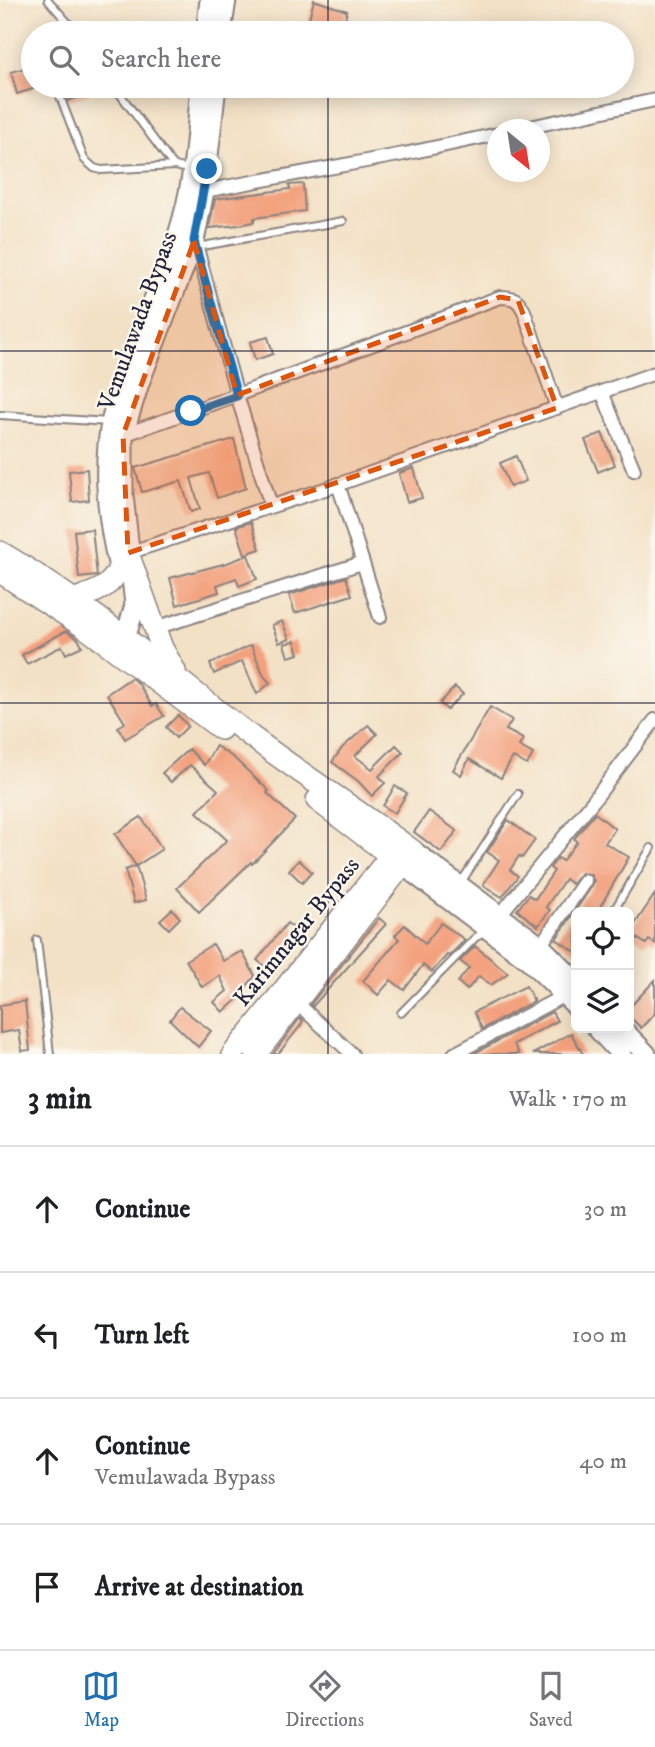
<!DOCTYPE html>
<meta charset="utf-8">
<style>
body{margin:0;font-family:"IM FELL DW Pica",serif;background:#f6f6f6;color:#202124}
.controls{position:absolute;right:21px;bottom:21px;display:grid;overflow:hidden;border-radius:10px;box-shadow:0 4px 18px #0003}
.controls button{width:63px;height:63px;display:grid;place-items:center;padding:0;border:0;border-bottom:2px solid #e0e0e0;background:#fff;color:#202124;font:35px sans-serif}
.compass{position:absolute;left:487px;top:119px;width:63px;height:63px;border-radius:50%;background:#fff;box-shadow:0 4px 18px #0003;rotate:150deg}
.stop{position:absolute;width:21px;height:21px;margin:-16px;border:5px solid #1f6fb2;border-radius:50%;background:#fff}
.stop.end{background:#1f6fb2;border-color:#fff;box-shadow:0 2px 7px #0008}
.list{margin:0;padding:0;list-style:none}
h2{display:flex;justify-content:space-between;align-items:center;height:91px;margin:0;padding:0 28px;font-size:30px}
h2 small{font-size:23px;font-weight:400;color:#757577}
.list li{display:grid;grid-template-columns:46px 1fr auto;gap:21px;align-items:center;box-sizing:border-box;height:126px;padding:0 28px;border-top:2px solid #e0e0e0}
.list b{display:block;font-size:26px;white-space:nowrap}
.list p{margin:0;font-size:23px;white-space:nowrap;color:#757577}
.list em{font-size:23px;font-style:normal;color:#757577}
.icon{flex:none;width:38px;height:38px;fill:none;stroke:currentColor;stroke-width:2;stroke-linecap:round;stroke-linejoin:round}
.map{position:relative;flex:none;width:655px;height:1054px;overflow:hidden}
.search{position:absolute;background:#fff;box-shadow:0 4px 18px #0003;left:21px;right:21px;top:21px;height:77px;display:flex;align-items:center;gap:18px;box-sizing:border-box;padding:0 24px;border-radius:38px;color:#757577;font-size:26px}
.sheet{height:595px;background:#fff}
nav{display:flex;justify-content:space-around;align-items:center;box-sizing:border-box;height:98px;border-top:2px solid #e0e0e0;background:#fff;font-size:19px;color:#757577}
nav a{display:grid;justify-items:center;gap:4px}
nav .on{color:#1f6fb2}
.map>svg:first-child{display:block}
.building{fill:#f3a07d}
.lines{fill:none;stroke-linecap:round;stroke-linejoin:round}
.service-casing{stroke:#8a8280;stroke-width:10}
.minor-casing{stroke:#8a8280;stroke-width:16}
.primary-casing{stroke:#8a8280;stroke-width:23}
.trunk-casing{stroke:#8a8280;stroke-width:24}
.service{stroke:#fff;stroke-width:6}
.minor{stroke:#fff;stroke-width:12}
.primary{stroke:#fff;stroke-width:19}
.trunk{stroke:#fff;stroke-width:21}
.route{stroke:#1f6fb2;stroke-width:9}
.marked{fill:#de560e;fill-opacity:0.2;stroke:#de560e;stroke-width:5;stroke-dasharray:14 9;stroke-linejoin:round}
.grid{fill:none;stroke:#22223b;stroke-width:2;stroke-opacity:0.55}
.labels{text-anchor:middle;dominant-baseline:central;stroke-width:5;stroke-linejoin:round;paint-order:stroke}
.street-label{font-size:24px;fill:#22223b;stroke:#fbf7ec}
</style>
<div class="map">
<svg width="655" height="1054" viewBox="0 0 655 1054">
<rect width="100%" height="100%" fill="#fbf7ec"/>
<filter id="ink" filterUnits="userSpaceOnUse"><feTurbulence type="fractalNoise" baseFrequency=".0143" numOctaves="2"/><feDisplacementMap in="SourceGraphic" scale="14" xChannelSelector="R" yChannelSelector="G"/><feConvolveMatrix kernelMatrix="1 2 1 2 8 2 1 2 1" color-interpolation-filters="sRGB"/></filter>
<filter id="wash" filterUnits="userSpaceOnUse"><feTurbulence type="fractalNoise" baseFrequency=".00686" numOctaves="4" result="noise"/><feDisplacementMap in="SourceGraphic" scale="28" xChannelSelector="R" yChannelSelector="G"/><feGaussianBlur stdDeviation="1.57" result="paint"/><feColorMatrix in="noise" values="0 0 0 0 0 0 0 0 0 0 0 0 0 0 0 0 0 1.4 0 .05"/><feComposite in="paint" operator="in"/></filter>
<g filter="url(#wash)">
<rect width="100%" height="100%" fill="#f3e1c6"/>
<g id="blocks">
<g class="building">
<path d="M 314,0 L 347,11 L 345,19 L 363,24 L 360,33 L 305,33 Z"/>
<path d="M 33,66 L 33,89 L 17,94 L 11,72 Z"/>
<path d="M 62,86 L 87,86 L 90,93 L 68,101 Z"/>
<path d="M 303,184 L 305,211 L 254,218 L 254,222 L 239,225 L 209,228 L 215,199 L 290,189 L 289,185 Z"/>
<path d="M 268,337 L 273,354 L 255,360 L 250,342 Z"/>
<path d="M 602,433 L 615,465 L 598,472 L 585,440 Z"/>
<path d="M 234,439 L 246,488 L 217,498 L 209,473 L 191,478 L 200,509 L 191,512 L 181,481 L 142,492 L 135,468 Z"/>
<path d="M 516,456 L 526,481 L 510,487 L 500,463 Z"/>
<path d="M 414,468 L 422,498 L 407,502 L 399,473 Z"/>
<path d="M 87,469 L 89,500 L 72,502 L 69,471 Z"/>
<path d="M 251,522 L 260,549 L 245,554 L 236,527 Z"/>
<path d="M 92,529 L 97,576 L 79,578 L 74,531 Z"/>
<path d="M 248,555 L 257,579 L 239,586 L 236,578 L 217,585 L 219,592 L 177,605 L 170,578 L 227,563 Z"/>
<path d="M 346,577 L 352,595 L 295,613 L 289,595 Z"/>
<path d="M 282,621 L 289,639 L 279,643 L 272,625 Z"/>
<path d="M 66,631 L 78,639 L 82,646 L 66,654 L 62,646 L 27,664 L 22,655 Z"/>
<path d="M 295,641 L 299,654 L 288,657 L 284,644 Z"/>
<path d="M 251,645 L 264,676 L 270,683 L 257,694 L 242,661 L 214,674 L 210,664 Z"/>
<path d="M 131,678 L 138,683 L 152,706 L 156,704 L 164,716 L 125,739 L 118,727 L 125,723 L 107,694 Z"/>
<path d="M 455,687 L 463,694 L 447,710 L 440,703 Z"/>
<path d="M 490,707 L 512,720 L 506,730 L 523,739 L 519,746 L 533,754 L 527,765 L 513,757 L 501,778 L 469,759 L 461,775 L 453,770 Z"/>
<path d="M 178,715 L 188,726 L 176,738 L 166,727 Z"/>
<path d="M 368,725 L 377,734 L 355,756 L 372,769 L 396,745 L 403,752 L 379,776 L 385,783 L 372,796 L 358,781 L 332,762 L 343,747 Z"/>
<path d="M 216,746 L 234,758 L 269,791 L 267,793 L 295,819 L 252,864 L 251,862 L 199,912 L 177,888 L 227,840 L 197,812 L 218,790 L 190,765 L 171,782 L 162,773 L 189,749 L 204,765 Z"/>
<path d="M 395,786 L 407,793 L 395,813 L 383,806 Z"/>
<path d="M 429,811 L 457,831 L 441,852 L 414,832 Z"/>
<path d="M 595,813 L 615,829 L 605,843 L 629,857 L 597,912 L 576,912 L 576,952 L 556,939 L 592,886 L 594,881 L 590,874 L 581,873 L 572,884 L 565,879 L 546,907 L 550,910 L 538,926 L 517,910 L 529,895 L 535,899 L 554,871 L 550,868 L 558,858 L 562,861 L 577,842 L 574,839 Z"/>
<path d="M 141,817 L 162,849 L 136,866 L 115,834 Z"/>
<path d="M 508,820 L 535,840 L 522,858 L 519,856 L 510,870 L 518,876 L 502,897 L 483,885 L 499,860 L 487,852 Z"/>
<path d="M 299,860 L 312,872 L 302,883 L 289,870 Z"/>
<path d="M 136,866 L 146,900 L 134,903 L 125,870 Z"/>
<path d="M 655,894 L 655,944 L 649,940 L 646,944 L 629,933 Z"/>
<path d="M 172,909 L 180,918 L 169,929 L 160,920 Z"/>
<path d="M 379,918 L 386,924 L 313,1006 L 311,1004 Z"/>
<path d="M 287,923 L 298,931 L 267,968 L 257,960 Z"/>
<path d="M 441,923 L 465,940 L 449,956 L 447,955 L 432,972 L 423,965 L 404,990 L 391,980 L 378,995 L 363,981 L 399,939 L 395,935 L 405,925 L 425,944 Z"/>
<path d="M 213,944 L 223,961 L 242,951 L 255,976 L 239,996 L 240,997 L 223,1012 L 214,1002 L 227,991 L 220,976 L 202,987 L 186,960 Z"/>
<path d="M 475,946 L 508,973 L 491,985 L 479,976 L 467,990 L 458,982 L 469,968 L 460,961 Z"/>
<path d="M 655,980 L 655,1013 L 641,1028 L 629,1016 L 629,1008 Z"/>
<path d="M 526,986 L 534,1001 L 482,1029 L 474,1012 Z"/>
<path d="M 25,1001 L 30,1050 L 22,1051 L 19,1030 L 0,1033 L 0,1005 Z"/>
<path d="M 180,1007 L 211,1031 L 198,1047 L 170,1020 Z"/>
<path d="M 552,1012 L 557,1021 L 514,1044 L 519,1054 L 473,1054 Z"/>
<path d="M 300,1018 L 303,1021 L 301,1025 L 278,1054 L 273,1054 Z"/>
<path d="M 571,1033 L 583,1054 L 533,1054 Z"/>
</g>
</g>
</g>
<g filter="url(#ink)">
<use href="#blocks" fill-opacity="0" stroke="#8a8280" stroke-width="2"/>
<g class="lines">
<g class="service-casing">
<g id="service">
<path d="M 48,0 L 77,33"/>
<path d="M 56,86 L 84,159 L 94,168 L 101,170 L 175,166"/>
<path d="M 114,86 L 169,160 L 175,166 L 191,170"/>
<path d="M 197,247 L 343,221"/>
<path d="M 0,415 L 109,422"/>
<path d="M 460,884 L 518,794"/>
<path d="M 613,912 L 651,848"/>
<path d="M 37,940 L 50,1054"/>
<path d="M 401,1013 L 476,937 L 485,933"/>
</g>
</g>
<g class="minor-casing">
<g id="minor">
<path d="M 516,130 L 655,100"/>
<path d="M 204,191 L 404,154 L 498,134"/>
<path d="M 195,241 L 237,395 L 271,506"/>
<path d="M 602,392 L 634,470"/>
<path d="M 123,435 L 237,395 L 500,297 C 514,297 518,299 524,311 L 557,408"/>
<path d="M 338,484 L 380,617"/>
<path d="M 128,553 L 331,487 L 655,373"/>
<path d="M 155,628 L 362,563"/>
<path d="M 499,916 L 594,800 L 655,720"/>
<path d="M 540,946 L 585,881"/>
<path d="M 297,1003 L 352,1054"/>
<path d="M 454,1054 L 565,995"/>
</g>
</g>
<g class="primary-casing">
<g id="primary">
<path d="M 206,33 L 210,0"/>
<path d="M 221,33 L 226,0"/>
<path d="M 119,567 C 107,520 102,466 112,419 C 127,349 165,286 183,218 C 195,176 197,129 201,86"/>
<path d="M 117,650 L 125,639 L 135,605 L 123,495 L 123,435 L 139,383 L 194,241 L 204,191 L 216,86"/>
<path d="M 413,851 L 540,946 L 576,982"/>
<path d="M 403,865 L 529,960 L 576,1006"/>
<path d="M 597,1028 L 621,1054"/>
<path d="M 621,1028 L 646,1054"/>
</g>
</g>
<g class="trunk-casing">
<g id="trunk">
<path d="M 0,552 C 87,603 165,670 244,731 C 299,773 358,810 413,851 L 256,1054"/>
<path d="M 128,553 L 162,648 L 175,671"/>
<path d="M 0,572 L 87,629 L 221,729"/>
<path d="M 72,600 C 92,593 112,589 119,567"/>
<path d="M 317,800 L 403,865"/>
<path d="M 233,1054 L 399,845"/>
</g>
</g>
<use href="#service" class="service"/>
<use href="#minor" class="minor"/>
<use href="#primary" class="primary"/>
<use href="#trunk" class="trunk"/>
</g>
</g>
<g class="lines" filter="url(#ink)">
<path class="route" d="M 191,411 L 237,396 L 194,241 L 207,169"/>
</g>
<path class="marked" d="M 194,241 L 237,395 L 500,297 L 518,300 L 557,408 L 128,553 L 123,435 Z"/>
<path class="grid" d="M 328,0 L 328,33M 328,86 L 328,1054M 0,351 L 655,351M 0,703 L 655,703"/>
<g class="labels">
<g class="street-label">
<text transform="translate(138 321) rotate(-70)">Vemulawada Bypass</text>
<text transform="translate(297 932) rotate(-51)">Karimnagar Bypass</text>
</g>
</g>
</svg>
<div class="controls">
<button><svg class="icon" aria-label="locate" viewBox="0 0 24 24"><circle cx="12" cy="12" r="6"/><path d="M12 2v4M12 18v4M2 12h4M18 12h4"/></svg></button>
<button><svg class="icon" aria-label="layers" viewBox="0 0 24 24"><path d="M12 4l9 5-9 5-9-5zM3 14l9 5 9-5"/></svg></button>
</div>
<svg class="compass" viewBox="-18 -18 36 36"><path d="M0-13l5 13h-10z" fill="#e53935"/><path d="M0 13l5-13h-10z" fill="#757577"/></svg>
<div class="stop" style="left:191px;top:411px"></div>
<div class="stop end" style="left:207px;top:169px"></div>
<div class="search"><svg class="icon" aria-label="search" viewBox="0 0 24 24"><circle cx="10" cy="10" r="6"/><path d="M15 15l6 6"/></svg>Search here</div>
</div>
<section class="sheet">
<h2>3 min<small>Walk · 170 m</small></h2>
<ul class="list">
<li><svg class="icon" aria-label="ahead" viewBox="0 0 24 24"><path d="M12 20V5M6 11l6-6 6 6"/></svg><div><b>Continue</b></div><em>30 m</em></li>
<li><svg class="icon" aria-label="left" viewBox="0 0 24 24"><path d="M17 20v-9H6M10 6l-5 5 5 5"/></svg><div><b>Turn left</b></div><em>100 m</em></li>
<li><svg class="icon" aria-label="ahead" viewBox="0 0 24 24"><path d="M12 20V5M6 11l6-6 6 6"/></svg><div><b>Continue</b><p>Vemulawada Bypass</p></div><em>40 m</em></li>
<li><svg class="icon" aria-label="arrive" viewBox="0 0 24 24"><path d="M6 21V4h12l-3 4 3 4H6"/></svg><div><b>Arrive at destination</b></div></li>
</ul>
</section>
<nav>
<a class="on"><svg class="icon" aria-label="map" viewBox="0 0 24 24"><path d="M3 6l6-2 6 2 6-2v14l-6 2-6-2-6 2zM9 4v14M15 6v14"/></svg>Map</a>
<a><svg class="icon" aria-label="directions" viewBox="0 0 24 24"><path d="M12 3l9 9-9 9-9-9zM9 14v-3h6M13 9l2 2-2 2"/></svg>Directions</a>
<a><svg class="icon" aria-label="saved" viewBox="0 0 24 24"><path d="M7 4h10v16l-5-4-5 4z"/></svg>Saved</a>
</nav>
